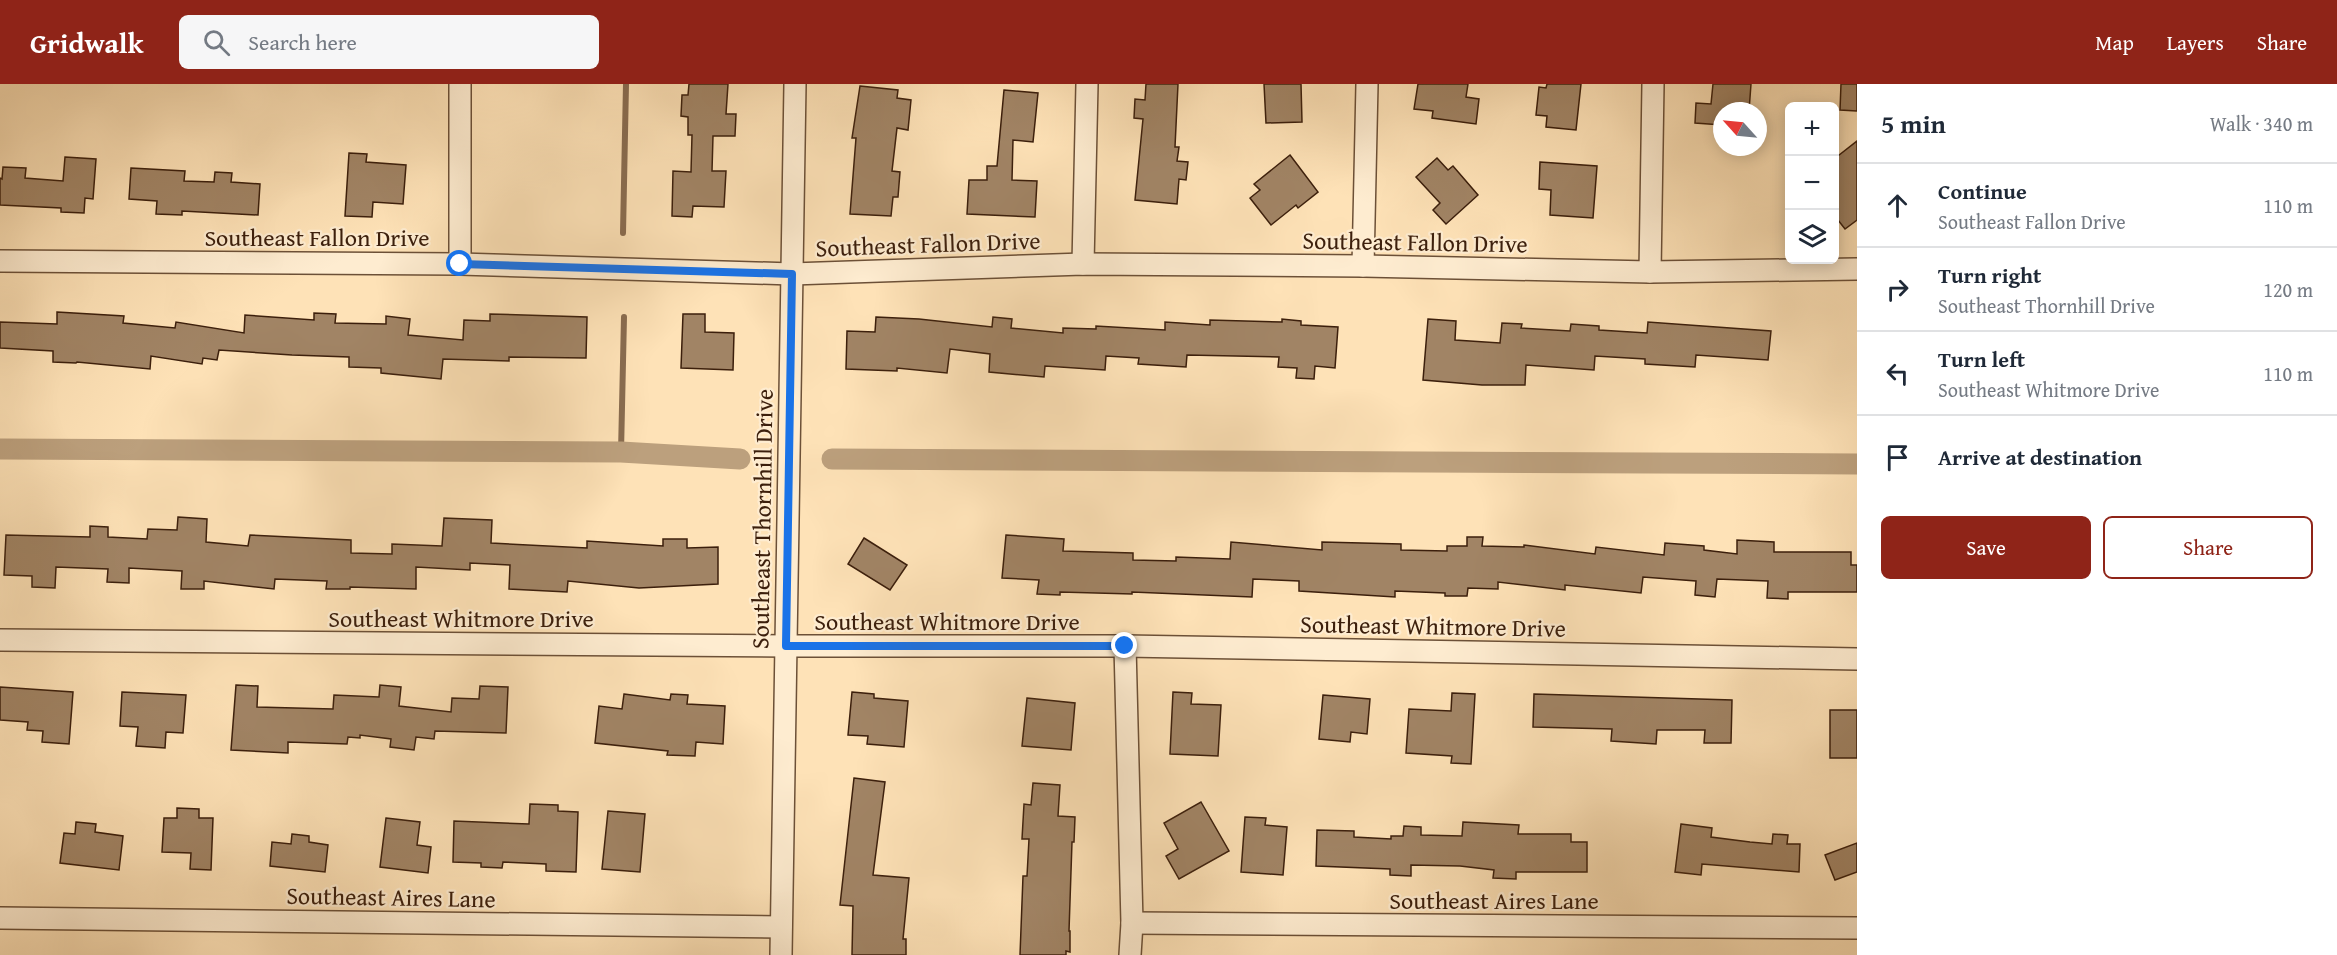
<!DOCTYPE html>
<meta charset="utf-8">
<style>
body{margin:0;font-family:"Gentium Book Plus",serif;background:#f6f6f7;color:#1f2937}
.controls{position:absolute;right:18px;top:18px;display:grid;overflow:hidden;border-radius:9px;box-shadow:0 3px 15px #0003}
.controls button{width:54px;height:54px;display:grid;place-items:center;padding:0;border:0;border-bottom:2px solid #e0e1e3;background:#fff;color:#1f2937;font:30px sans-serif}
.compass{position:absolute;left:1713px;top:18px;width:54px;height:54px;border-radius:50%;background:#fff;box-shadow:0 3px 15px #0003;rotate:297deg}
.stop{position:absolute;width:18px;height:18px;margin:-14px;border:4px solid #1a73e8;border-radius:50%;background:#fff}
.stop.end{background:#1a73e8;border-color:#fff;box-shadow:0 2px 6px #0008}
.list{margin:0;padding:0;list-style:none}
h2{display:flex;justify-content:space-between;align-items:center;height:78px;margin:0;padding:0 24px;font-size:26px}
h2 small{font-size:20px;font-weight:400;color:#747a83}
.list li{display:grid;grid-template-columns:39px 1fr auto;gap:18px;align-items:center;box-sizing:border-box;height:84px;padding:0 24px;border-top:2px solid #e0e1e3}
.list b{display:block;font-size:22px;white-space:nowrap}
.list p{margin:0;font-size:20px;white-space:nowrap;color:#747a83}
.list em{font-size:20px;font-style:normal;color:#747a83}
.actions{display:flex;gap:12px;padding:18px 24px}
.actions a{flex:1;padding:14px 0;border:2px solid #8f2418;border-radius:9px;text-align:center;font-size:21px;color:#8f2418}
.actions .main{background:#8f2418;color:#fff}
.icon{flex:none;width:33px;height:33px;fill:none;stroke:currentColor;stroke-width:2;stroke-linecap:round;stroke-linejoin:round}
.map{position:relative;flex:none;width:1857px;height:871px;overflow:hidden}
header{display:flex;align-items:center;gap:36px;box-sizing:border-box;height:84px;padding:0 30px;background:#8f2418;color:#fff}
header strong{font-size:28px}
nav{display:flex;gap:33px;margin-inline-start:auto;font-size:21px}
.search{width:420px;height:54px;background:#f6f6f7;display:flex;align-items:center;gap:15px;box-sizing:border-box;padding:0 21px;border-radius:9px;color:#747a83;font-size:22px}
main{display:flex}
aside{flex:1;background:#fff}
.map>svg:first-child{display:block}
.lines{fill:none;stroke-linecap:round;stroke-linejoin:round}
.stream{stroke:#896c50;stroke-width:6}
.canal{stroke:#bca07d;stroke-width:21}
.building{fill:#a18465;stroke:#3c1f0c;stroke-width:1.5}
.minor-casing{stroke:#6c5037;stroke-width:24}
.minor{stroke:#feecd0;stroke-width:21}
.route{stroke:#1a73e8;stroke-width:8}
.labels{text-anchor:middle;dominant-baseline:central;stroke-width:4.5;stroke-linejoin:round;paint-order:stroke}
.street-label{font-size:24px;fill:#3c1f0c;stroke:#feecd0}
</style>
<header>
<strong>Gridwalk</strong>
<div class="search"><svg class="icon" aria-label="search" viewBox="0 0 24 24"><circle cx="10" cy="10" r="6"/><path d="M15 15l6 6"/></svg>Search here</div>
<nav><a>Map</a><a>Layers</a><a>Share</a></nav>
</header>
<main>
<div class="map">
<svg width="1857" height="871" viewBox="0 0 1857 871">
<rect width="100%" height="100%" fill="#fee2b7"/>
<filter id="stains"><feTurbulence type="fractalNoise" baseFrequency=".00333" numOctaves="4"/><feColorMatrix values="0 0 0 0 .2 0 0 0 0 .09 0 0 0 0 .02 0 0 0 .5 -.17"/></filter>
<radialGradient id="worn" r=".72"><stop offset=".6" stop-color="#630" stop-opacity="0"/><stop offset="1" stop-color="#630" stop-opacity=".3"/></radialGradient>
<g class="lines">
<g class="stream">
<path d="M 623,149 L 626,0"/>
<path d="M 621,368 L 624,233"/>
</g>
<g class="canal">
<path d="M 0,365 L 621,368 L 740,375"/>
<path d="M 832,375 L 1857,380"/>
</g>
</g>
<g class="building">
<path d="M 689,0 L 728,0 L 726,30 L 736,30 L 735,52 L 713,52 L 712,87 L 726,87 L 724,123 L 693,122 L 692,133 L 672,132 L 673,87 L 691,88 L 692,51 L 688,51 L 688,33 L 681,32 L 682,11 L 688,11 Z"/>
<path d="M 1146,0 L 1178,0 L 1175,63 L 1179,63 L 1177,77 L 1188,78 L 1186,96 L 1179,95 L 1177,120 L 1135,116 L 1143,35 L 1134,34 L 1135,15 L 1145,16 Z"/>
<path d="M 1264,0 L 1301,0 L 1302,38 L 1266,39 Z"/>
<path d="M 1418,0 L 1468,0 L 1466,13 L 1479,15 L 1476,40 L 1432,34 L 1433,27 L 1414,25 Z"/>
<path d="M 1547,0 L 1581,0 L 1576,46 L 1546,43 L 1547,32 L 1536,31 L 1539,3 L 1546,4 Z"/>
<path d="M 1713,0 L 1751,0 L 1749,27 L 1722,27 L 1722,41 L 1695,39 L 1696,19 L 1711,20 Z"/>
<path d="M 1841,0 L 1857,0 L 1857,27 L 1840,26 Z"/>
<path d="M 860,2 L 898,6 L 897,14 L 911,16 L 908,46 L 897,44 L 892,87 L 900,88 L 898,113 L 893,113 L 891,132 L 850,130 L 856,54 L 852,54 Z"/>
<path d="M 1004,6 L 1038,9 L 1033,58 L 1013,56 L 1012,96 L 1037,97 L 1035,133 L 967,130 L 969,96 L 987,96 L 987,82 L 997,82 Z"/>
<path d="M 1857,57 L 1857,136 L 1845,145 L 1834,131 L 1834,75 Z"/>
<path d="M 349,69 L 367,70 L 366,78 L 406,81 L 403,120 L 373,118 L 372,133 L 345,132 Z"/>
<path d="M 1290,71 L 1318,108 L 1298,124 L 1296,121 L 1271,141 L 1250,114 L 1260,106 L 1254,100 Z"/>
<path d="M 65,73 L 96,75 L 93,115 L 85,114 L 84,129 L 61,128 L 61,124 L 0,121 L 0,94 L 2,95 L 3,83 L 26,84 L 25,94 L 63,97 Z"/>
<path d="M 1437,74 L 1448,86 L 1453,82 L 1478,111 L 1446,140 L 1433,126 L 1440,119 L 1416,93 Z"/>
<path d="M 1540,78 L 1597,82 L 1593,134 L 1550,131 L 1551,106 L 1539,105 Z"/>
<path d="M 131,84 L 185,87 L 184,97 L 214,98 L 215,88 L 232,89 L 231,98 L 260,100 L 258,131 L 182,127 L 182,131 L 156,130 L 157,117 L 129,115 Z"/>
<path d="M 57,228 L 124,232 L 123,239 L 175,244 L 176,238 L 244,249 L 245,231 L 314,236 L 314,229 L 336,230 L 335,239 L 386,240 L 386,232 L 410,235 L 408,251 L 463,256 L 464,236 L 490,237 L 490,230 L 587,233 L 586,274 L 509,273 L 509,277 L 443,275 L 441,295 L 381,289 L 381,284 L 349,283 L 349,273 L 292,271 L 219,266 L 217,276 L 203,274 L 202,280 L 151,272 L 150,285 L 77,278 L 76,279 L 53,278 L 53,267 L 0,264 L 0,238 L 57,240 Z"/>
<path d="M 683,230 L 705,230 L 705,248 L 734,249 L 733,286 L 681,284 Z"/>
<path d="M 876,233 L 919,235 L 992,243 L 993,233 L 1012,235 L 1011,244 L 1063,249 L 1063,244 L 1096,245 L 1096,242 L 1165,246 L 1165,238 L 1210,241 L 1210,236 L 1282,238 L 1282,235 L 1301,237 L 1301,241 L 1338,243 L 1335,284 L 1315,282 L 1314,295 L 1296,294 L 1297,284 L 1278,283 L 1279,273 L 1187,271 L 1186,283 L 1138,280 L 1139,274 L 1106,272 L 1105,286 L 1045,282 L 1044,293 L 989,288 L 990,270 L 950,265 L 947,289 L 897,284 L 897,287 L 846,285 L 847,247 L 875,248 Z"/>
<path d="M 1428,235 L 1456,237 L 1455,256 L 1500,259 L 1502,239 L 1522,240 L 1521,244 L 1570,247 L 1571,240 L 1599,242 L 1599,246 L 1647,249 L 1648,238 L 1771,247 L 1768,276 L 1696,271 L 1695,283 L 1645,280 L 1645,275 L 1595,272 L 1594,286 L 1526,281 L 1525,301 L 1482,301 L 1423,296 Z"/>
<path d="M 178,433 L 207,435 L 206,458 L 248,462 L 250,451 L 351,456 L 351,469 L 392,470 L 392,460 L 442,462 L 444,434 L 492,436 L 491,459 L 587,464 L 587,457 L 663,462 L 663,455 L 687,455 L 687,464 L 718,463 L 718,500 L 639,504 L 568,497 L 567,508 L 509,505 L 510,481 L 470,479 L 470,486 L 416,483 L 416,505 L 350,503 L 350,505 L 326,505 L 327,497 L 275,495 L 274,505 L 204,497 L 204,505 L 181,505 L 182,487 L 129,484 L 129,499 L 107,498 L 108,485 L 56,483 L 55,504 L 32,503 L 32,492 L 4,491 L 6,451 L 90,453 L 90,442 L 108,443 L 108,453 L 147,455 L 148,445 L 177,446 Z"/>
<path d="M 1006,451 L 1064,455 L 1063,467 L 1133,469 L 1133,476 L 1176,477 L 1176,473 L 1230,475 L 1231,458 L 1322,466 L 1322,458 L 1401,460 L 1401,466 L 1447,467 L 1447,462 L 1467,462 L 1467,453 L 1483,453 L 1482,462 L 1524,463 L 1524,461 L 1595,470 L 1596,463 L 1664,471 L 1665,459 L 1704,462 L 1704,466 L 1737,470 L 1737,456 L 1774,458 L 1774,468 L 1851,468 L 1851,481 L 1857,481 L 1857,508 L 1788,508 L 1788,515 L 1767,514 L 1768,497 L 1717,495 L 1715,513 L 1695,511 L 1696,497 L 1643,493 L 1641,509 L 1565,501 L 1565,506 L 1498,498 L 1498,505 L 1468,504 L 1467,512 L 1445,512 L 1445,509 L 1395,507 L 1395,513 L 1299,507 L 1299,497 L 1253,495 L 1252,513 L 1132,508 L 1132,510 L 1060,508 L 1060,511 L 1037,510 L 1039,496 L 1002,494 Z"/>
<path d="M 864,454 L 907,481 L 890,506 L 848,480 Z"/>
<path d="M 236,601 L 258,602 L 257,623 L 333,625 L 334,611 L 379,613 L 380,601 L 401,603 L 399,622 L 451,628 L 452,614 L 479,615 L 480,602 L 508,603 L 506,649 L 435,647 L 434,655 L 416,653 L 414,666 L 390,663 L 391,655 L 360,651 L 360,654 L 348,653 L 347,660 L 288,658 L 288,669 L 231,666 Z"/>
<path d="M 0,603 L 73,608 L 69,660 L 42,658 L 43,647 L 27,646 L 28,638 L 0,636 Z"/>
<path d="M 122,608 L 186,611 L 183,649 L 166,648 L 165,664 L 136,662 L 138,643 L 120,642 Z"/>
<path d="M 852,608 L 874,610 L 874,614 L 908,617 L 904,663 L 867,660 L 868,652 L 848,651 Z"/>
<path d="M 1173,608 L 1192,609 L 1191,620 L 1221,621 L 1218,672 L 1170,670 Z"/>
<path d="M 1452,609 L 1475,610 L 1471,680 L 1451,679 L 1452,672 L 1406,669 L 1409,625 L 1451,627 Z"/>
<path d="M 624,610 L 670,616 L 671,610 L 688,611 L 687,620 L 725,622 L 723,660 L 696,658 L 695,672 L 667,671 L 668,667 L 595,659 L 599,622 L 622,625 Z"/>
<path d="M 1534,610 L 1732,616 L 1731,659 L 1704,659 L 1705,646 L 1657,646 L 1656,660 L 1611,657 L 1612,645 L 1533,643 Z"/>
<path d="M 1323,611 L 1370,615 L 1367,650 L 1351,648 L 1350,658 L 1319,655 Z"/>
<path d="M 1027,614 L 1075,619 L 1071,666 L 1022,662 Z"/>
<rect x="1830" y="626" width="27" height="48"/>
<path d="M 854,694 L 885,698 L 873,791 L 909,794 L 903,855 L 906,855 L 906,871 L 852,871 L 853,822 L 840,821 Z"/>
<path d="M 1033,699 L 1060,701 L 1058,732 L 1075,733 L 1074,758 L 1072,758 L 1069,847 L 1070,847 L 1070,868 L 1066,867 L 1066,871 L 1020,871 L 1023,792 L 1027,792 L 1029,755 L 1022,755 L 1024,720 L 1031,721 Z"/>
<path d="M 1201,718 L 1229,767 L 1179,795 L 1166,772 L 1178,765 L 1164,739 Z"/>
<path d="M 530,720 L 558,721 L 558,727 L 578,728 L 576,788 L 546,787 L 546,780 L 503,778 L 502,784 L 481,783 L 481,779 L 453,778 L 454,737 L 529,740 Z"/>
<path d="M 177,724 L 199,725 L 199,734 L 213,734 L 211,786 L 190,785 L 191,769 L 162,768 L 164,734 L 177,734 Z"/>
<path d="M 608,727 L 645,730 L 640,788 L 602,785 Z"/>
<path d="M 1245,733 L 1266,734 L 1265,741 L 1287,743 L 1283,791 L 1241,788 Z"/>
<path d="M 386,734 L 420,738 L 417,761 L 431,763 L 428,789 L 380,783 Z"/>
<path d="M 76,738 L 96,740 L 95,748 L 123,752 L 119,786 L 60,779 L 64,749 L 75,750 Z"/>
<path d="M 1463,738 L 1519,741 L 1518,750 L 1571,750 L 1571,758 L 1587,758 L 1587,788 L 1516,788 L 1516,795 L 1493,794 L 1494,786 L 1460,782 L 1411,781 L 1411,792 L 1390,791 L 1390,785 L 1316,782 L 1317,746 L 1354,747 L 1354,753 L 1391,755 L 1391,752 L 1403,752 L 1404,742 L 1421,743 L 1421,751 L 1462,752 Z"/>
<path d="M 1681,740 L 1712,744 L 1711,753 L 1750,758 L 1772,760 L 1773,750 L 1788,751 L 1787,760 L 1800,760 L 1799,788 L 1702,780 L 1701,791 L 1675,788 Z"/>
<path d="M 292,750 L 309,752 L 309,758 L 328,761 L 325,788 L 270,782 L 272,758 L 291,760 Z"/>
<path d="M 1857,759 L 1857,788 L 1835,796 L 1825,771 Z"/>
</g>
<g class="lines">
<g class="minor-casing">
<g id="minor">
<path d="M 0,177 L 460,180 L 792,190 L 1083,180 L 1363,182 L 1650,188 L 1857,185"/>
<path d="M 460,180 L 460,0"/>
<path d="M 1083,180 L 1087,0"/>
<path d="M 1363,182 L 1367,0"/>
<path d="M 1650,188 L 1653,0"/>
<path d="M 0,556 L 786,562 L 1125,562 L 1857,575"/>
<path d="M 1125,562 L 1132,839 L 1130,871"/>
<path d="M 0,834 L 781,843"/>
<path d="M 1132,839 L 1857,844"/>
<path d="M 781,871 L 795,0"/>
</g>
</g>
<use href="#minor" class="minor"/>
</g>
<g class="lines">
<path class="route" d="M 460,180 L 792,190 L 786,562 L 1125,562"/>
</g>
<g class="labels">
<g class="street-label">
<text x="317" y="153">Southeast Fallon Drive</text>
<text transform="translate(1415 158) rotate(1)">Southeast Fallon Drive</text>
<text transform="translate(928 160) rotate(-2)">Southeast Fallon Drive</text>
<text transform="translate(762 435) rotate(-89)">Southeast Thornhill Drive</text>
<text x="461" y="534">Southeast Whitmore Drive</text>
<text x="947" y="537">Southeast Whitmore Drive</text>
<text transform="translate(1433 542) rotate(1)">Southeast Whitmore Drive</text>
<text transform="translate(391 813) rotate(1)">Southeast Aires Lane</text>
<text x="1494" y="816">Southeast Aires Lane</text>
</g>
</g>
<rect width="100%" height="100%" filter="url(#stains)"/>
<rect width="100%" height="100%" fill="url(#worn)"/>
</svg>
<div class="controls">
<button>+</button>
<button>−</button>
<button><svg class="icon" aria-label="layers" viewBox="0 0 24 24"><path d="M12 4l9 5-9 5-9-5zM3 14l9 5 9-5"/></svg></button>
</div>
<svg class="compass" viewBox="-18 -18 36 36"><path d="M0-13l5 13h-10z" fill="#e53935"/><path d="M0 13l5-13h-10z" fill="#747a83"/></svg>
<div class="stop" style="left:460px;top:180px"></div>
<div class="stop end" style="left:1125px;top:562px"></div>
</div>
<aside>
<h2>5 min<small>Walk · 340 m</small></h2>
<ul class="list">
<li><svg class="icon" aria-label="ahead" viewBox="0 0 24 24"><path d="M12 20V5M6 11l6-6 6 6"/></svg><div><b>Continue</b><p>Southeast Fallon Drive</p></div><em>110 m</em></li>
<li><svg class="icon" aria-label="right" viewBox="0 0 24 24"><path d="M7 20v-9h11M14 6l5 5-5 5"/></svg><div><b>Turn right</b><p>Southeast Thornhill Drive</p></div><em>120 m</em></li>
<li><svg class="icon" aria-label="left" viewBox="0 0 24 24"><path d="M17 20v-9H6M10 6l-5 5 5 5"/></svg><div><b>Turn left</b><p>Southeast Whitmore Drive</p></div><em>110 m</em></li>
<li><svg class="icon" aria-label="arrive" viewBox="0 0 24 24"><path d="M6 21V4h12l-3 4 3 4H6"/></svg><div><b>Arrive at destination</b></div></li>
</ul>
<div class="actions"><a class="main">Save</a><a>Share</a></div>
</aside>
</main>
